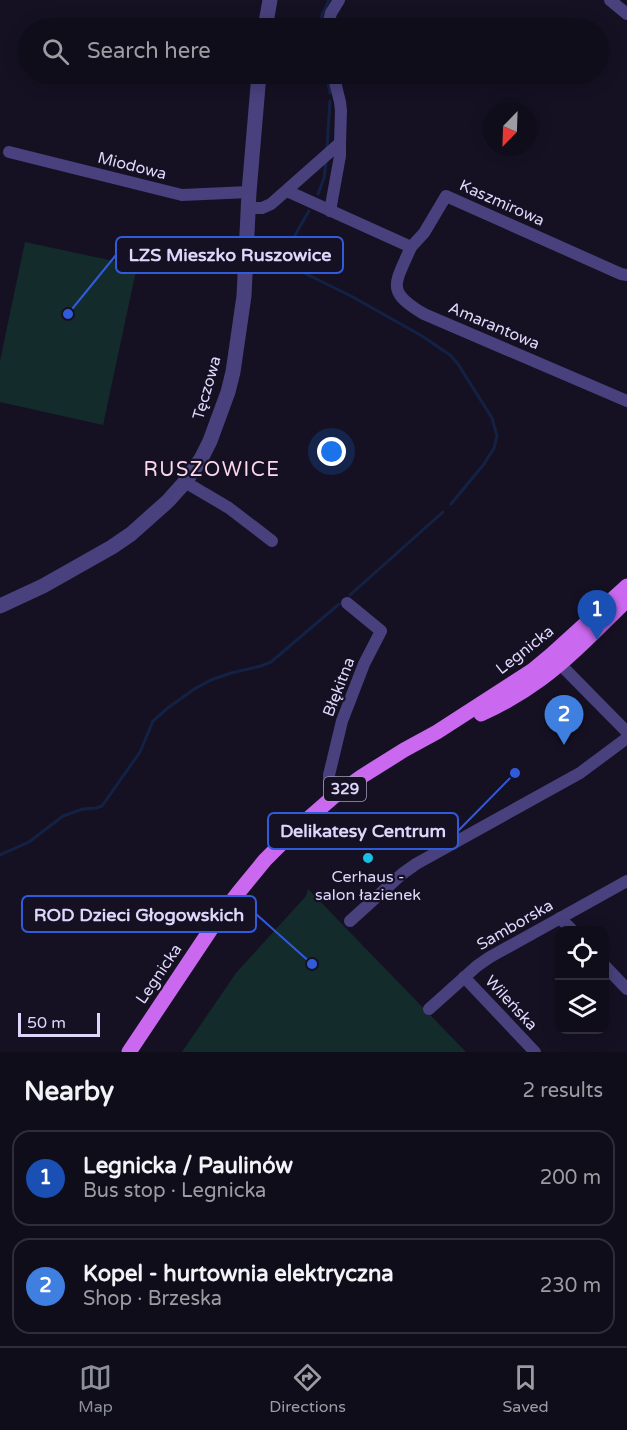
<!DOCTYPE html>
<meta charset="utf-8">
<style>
body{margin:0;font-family:"Varela Round",sans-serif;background:#1e1b27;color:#f1f3f6}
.controls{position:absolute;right:18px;bottom:18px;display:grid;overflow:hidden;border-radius:12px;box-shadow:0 3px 15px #0003}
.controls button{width:54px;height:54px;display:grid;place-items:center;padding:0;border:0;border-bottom:2px solid #302d39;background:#100d1a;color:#f1f3f6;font:30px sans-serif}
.compass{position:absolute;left:483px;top:102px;width:54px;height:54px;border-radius:50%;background:#100d1a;box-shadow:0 3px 15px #0003;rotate:203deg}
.scale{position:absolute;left:18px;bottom:15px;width:82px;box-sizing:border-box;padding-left:6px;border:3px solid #ded7fb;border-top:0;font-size:16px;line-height:21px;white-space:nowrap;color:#ded7fb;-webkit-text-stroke:4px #151123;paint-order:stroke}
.you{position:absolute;left:332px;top:452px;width:21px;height:21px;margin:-15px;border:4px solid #fff;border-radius:50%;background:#1a73e8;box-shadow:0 0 0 9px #1a73e833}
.badge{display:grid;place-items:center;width:39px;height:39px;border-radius:50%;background:#8c9099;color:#fff;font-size:20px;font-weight:700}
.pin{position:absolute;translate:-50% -50px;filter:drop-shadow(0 2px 3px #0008)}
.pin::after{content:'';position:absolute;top:32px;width:21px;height:18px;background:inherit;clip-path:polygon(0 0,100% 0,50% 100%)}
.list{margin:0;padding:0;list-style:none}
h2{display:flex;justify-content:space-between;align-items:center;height:78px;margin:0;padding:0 24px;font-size:26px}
h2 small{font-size:20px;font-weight:400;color:#9c9ca2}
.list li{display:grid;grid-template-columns:39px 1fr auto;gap:18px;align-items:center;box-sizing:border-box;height:96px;margin:0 12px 12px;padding:0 12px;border:2px solid #302d39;border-radius:18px}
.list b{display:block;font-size:22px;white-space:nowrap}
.list p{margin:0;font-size:20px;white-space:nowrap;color:#9c9ca2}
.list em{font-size:20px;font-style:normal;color:#9c9ca2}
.icon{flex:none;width:33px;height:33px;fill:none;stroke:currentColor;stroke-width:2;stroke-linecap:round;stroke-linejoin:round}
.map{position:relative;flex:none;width:627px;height:1052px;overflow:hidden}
.search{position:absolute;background:#100d1a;box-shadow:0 3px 15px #0003;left:18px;right:18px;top:18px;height:66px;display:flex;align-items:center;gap:15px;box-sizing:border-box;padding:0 21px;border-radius:33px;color:#9c9ca2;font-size:22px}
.sheet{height:294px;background:#100d1a}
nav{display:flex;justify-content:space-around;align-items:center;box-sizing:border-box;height:84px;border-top:2px solid #302d39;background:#100d1a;font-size:16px;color:#9c9ca2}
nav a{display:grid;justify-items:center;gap:3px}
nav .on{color:#8c9099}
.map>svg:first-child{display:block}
.garden{fill:#142b2c}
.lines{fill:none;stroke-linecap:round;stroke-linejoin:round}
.stream{stroke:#132244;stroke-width:3}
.minor{stroke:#48417d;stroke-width:12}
.tertiary{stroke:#48417d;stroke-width:15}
.primary{stroke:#ca69ef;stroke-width:15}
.poi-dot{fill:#18bee5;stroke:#151123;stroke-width:2}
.labels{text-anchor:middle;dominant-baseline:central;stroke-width:4.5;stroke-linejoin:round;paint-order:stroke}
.shield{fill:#151123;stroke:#a29cba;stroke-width:1.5}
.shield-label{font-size:15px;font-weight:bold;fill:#ded7fb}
.street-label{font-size:16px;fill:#ded7fb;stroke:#151123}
.poi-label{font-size:16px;fill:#ded7fb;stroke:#151123}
.quarter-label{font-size:20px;letter-spacing:1.5px;fill:#fbd8eb;stroke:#151123}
.leader{fill:none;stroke:#305cdc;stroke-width:2}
.callout-dot{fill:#305cdc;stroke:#151123;stroke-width:2}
.callout{fill:#151123;stroke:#305cdc;stroke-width:2}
.callout-label{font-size:18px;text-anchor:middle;font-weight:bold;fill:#ded7fb}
</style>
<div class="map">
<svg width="627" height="1052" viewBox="0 0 627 1052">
<rect width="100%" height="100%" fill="#151123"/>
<g class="garden">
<path d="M 25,242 L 137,266 L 103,425 L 0,402 L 0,361 Z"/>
<path d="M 308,889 L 466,1052 L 182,1052 L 236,973 L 306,896 Z"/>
</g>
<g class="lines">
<g class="stream">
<path d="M 319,28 L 322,15 L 329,0"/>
<path d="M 326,74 L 330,93"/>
<path d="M 327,147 L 330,101"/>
<path d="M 318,194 L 324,178 L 326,163"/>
<path d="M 309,211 C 301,225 282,251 292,267 L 351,296 L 422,336 L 450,355 L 458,364 L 492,418 L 497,436 L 494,448 L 484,464 L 451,504"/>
<path d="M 350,595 L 443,512"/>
<path d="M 0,855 L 29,842 L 63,816 L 83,809 L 96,808 L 102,806 L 140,752 L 153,721 L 169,707 L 196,688 L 211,680 L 231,673 L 261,666 L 271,662 L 339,604"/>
</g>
<g class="minor">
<path d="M 610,0 L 627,14"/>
<path d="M 327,28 L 331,13 L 339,0"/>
<path d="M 9,152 L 182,195 L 249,192"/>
<path d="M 287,191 L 411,247 L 424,233 L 446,196 L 621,274 L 627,275"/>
<path d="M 249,208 L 262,208 L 271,204 L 340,143"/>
<path d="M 330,211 L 340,156 L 340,143 L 341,111 L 340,102 L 333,74"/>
<path d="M 411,247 C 395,284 385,291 424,314 L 627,401"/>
<path d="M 185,482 L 229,508 L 272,541"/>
<path d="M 554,658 L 627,732"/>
<path d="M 332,798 L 329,787 L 329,775 L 342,721 L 364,664 L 381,631 L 347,603"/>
<path d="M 560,918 L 572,930"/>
<path d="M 350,921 L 402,874 L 416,864 L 580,773 L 627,738"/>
<path d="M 604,965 L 627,989"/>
<path d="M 464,977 L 535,1052"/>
<path d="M 429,1009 L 477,966 L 490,957 L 627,881"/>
</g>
<g class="tertiary">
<path d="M 265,28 L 270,0"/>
<path d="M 0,606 L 43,586 L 112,547 L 131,534 L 168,501 L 185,482 L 201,459 L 210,441 L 228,392 L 233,372 L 244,296 L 249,192 L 259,74"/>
</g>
<g class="primary">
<path d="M 481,714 C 503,704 522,693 541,679 C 572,656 599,627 627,600"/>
<path d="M 129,1052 L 213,926 L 238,893 L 265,860 L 293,832 L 332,798 L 361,777 L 404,750 L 437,732 L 533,670 L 551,655 L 627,586"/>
</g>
</g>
<circle class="poi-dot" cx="368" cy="858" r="6"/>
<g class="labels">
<rect class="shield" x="324" y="777" width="42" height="24" rx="4.5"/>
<g class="shield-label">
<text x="345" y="789">329</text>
</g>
<g class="street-label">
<text transform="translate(132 166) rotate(14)">Miodowa</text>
<text transform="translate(502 203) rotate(24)">Kaszmirowa</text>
<text transform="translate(494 326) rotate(23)">Amarantowa</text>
<text transform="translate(207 388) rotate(-74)">Tęczowa</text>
<text transform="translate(525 650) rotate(-38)">Legnicka</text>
<text transform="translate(339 687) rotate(-69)">Błękitna</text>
<text transform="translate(515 925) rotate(-30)">Samborska</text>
<text transform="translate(159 974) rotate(-56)">Legnicka</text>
<text transform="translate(511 1003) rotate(47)">Wileńska</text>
</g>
<g class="poi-label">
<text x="368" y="877">Cerhaus -<tspan x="368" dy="18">salon łazienek</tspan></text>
</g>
<g class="quarter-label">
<text x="212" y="470">RUSZOWICE</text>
</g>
</g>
<path class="leader" d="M68 314L116 255M515 773L458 831M312 964L256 914"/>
<g class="callout-dot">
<circle cx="68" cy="314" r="6"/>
<circle cx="515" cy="773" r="6"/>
<circle cx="312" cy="964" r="6"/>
</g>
<g class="callout">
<rect x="116" y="237" width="227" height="36" rx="6"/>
<rect x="268" y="813" width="190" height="36" rx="6"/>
<rect x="22" y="896" width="234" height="36" rx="6"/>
</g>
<g class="callout-label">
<text x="230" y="261">LZS Mieszko Ruszowice</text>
<text x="363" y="837">Delikatesy Centrum</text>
<text x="139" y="921">ROD Dzieci Głogowskich</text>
</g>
</svg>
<div class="controls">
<button><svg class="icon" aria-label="locate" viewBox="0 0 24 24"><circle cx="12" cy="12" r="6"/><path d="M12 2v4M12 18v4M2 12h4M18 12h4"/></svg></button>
<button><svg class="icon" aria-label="layers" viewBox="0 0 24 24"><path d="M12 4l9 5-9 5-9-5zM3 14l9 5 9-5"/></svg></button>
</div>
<svg class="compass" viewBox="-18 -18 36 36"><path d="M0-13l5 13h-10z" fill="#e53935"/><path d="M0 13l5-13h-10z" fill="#9c9ca2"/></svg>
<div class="scale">50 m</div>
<div class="you"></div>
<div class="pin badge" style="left:597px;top:640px;background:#1a4fb4">1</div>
<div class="pin badge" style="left:564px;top:745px;background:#3f7fe0">2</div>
<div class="search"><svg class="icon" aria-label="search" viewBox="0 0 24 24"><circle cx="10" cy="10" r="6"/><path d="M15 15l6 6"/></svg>Search here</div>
</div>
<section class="sheet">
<h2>Nearby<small>2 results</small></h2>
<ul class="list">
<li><span class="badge" style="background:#1a4fb4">1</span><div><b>Legnicka / Paulinów</b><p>Bus stop · Legnicka</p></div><em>200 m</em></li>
<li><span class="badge" style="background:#3f7fe0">2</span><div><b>Kopel - hurtownia elektryczna</b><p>Shop · Brzeska</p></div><em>230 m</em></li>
</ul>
</section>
<nav>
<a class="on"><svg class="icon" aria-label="map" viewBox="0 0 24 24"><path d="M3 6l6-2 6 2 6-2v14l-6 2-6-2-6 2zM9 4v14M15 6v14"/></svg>Map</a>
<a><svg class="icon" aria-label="directions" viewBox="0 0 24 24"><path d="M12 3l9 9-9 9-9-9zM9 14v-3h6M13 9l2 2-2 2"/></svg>Directions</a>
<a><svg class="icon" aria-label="saved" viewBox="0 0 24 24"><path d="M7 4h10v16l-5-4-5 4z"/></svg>Saved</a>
</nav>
